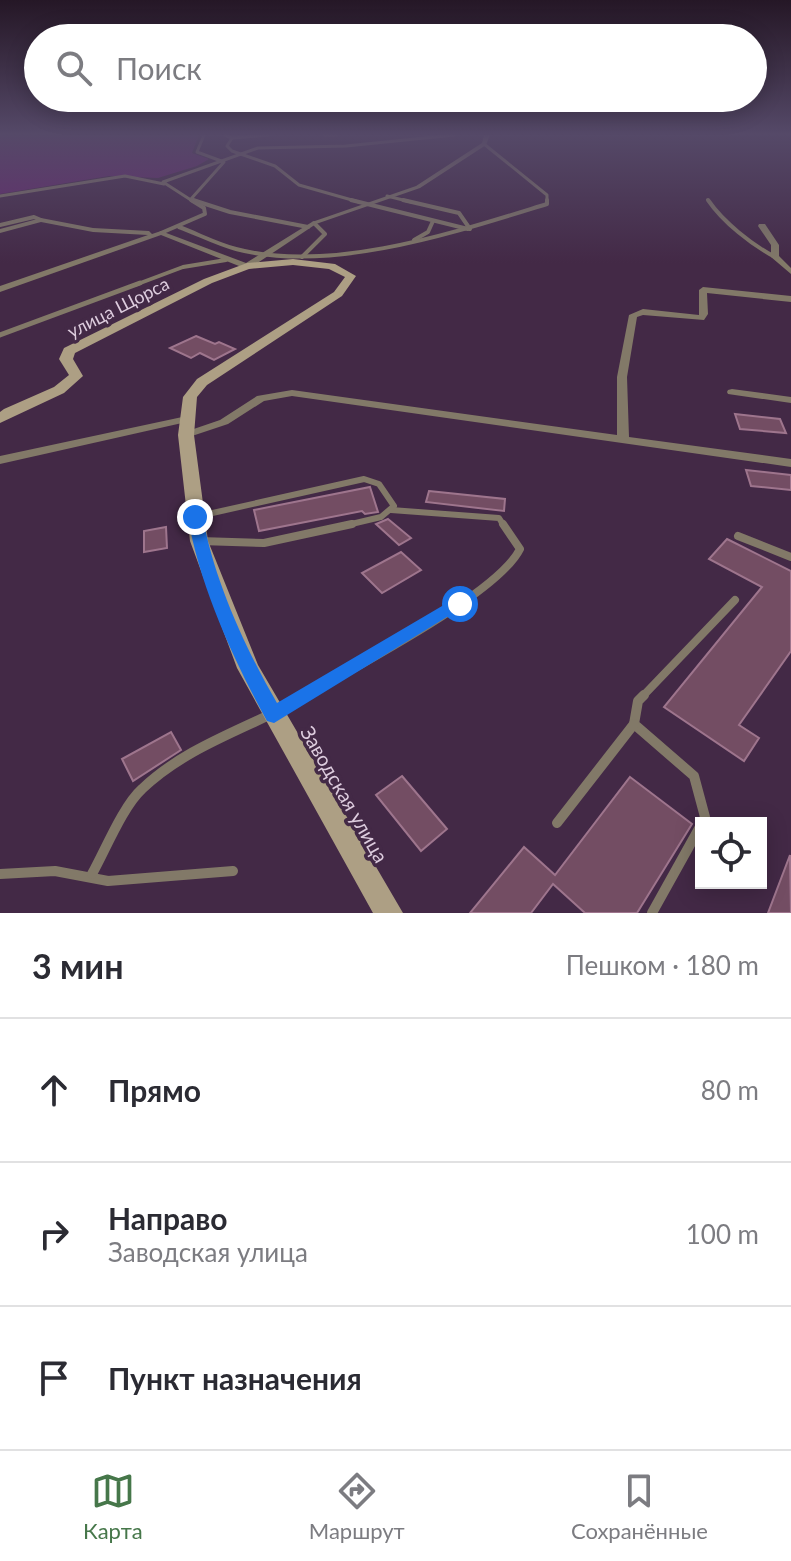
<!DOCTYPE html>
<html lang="ru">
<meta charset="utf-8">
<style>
body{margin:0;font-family:Lato,sans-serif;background:#f7f7f7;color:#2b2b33}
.controls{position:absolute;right:24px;bottom:24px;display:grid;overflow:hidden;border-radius:0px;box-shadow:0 4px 20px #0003}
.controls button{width:72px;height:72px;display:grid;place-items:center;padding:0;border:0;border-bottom:2px solid #e1e1e2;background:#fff;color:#2b2b33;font:40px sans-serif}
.stop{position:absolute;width:24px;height:24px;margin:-18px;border:6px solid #1a73e8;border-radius:50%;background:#fff}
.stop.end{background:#1a73e8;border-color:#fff;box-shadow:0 2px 8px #0008}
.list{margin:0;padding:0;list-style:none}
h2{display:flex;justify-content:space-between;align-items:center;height:104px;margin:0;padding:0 32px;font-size:34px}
h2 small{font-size:26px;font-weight:400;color:#7c7c81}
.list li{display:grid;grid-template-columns:52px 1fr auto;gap:24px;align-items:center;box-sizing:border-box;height:144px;padding:0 32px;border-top:2px solid #e1e1e2}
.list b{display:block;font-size:30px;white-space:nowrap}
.list p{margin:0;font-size:26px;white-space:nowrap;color:#7c7c81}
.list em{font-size:26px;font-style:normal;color:#7c7c81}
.icon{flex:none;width:44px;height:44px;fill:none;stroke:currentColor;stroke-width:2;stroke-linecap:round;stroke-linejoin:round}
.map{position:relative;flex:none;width:791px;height:913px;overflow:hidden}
.search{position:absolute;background:#fff;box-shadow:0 4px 20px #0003;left:24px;right:24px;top:24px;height:88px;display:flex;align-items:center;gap:20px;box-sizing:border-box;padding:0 28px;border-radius:44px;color:#7c7c81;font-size:30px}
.sheet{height:536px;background:#fff}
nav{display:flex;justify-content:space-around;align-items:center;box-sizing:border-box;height:112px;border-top:2px solid #e1e1e2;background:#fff;font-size:22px;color:#7c7c81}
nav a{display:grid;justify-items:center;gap:4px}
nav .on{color:#46774a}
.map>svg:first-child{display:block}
.green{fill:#65256d}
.building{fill:#734d63;stroke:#9e758d;stroke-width:2}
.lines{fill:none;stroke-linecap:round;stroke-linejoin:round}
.lane-far5{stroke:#827968;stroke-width:3}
.lane-far4{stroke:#827968;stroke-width:4}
.lane-far3{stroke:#827968;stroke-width:5}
.lane-far2{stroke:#827968;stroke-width:6}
.lane-far1{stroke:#827968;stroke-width:8}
.lane{stroke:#827968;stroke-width:10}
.street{fill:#827968;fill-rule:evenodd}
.secondary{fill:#ad9f84;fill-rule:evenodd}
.route{fill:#1a73e8}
.labels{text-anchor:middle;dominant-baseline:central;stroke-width:7;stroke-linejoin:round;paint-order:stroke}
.far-street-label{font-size:18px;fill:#ddccde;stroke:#432946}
.street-label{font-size:20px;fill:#ddccde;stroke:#432946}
</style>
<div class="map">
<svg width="791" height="913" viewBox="0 0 791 913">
<rect width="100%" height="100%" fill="#432946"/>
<path class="green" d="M 0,135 L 199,135 L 192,153 L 209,159 L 197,166 L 158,178 L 109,176 L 0,194 Z"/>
<g class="building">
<path d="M 196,336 L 215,344 L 219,342 L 235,349 L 214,360 L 200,353 L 191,358 L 170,348 Z"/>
<path d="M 735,414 L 780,419 L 786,433 L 740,429 Z"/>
<path d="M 746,470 L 791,475 L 791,490 L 751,486 Z"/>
<path d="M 370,487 L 378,512 L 365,514 L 362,511 L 259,531 L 254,510 Z"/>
<path d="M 429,491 L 505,499 L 504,511 L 426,502 Z"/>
<path d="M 388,519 L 411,538 L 399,545 L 376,524 Z"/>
<path d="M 166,527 L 167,548 L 144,552 L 144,531 Z"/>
<path d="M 727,539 L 791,571 L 791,651 L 739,725 L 759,738 L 744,761 L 664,707 L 762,587 L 709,559 Z"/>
<path d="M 401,552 L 421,570 L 382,593 L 362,573 Z"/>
<path d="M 171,732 L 181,750 L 133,781 L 122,759 Z"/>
<path d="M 402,776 L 447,829 L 421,851 L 376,795 Z"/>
<path d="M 630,777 L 692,824 L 637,913 L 585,913 L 553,884 L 531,913 L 470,913 L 524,847 L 555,875 Z"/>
<path d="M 790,855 L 791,913 L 768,913 Z"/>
</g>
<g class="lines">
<g class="lane-far5">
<path d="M 225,135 L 232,138 L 227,146 L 232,151 L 275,166 L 299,185 L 359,202"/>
<path d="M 324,135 L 337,135"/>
<path d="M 232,138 L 268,135"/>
<path d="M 484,144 L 547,195 L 547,202"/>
<path d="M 0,196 L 125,176 L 164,184"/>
<path d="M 387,196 L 411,202"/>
<path d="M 194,202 L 163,182 L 258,148 L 346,146 L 454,135"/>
<path d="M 199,202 L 191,199 L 224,162 L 197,152 L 204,135"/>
</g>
<g class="lane-far4">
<path d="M 193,200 L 230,212 L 308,227"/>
<path d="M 351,200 L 468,229"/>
<path d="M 403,200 L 459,213 L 470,229"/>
<path d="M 708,200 C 723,222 752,245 775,257"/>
<path d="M 0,225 L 34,217 L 41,220"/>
<path d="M 179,227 C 198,234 217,244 236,249 C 331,274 456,232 547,204 L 547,200"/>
<path d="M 161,233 L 205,214 L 204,208 L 191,200"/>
<path d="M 414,240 L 428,232 L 433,221"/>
<path d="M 302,257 L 325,234 L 314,223"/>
<path d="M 135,285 L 183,267 L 226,260"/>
</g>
<path class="lane-far3" d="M 0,335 L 140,283"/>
<g class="lane-far2">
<path d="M 391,510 L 499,518 L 504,526"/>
<path d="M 199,516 L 364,479 L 379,484 L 394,506 L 381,517 L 343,526"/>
</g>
<g class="lane-far1">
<path d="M 738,536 L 791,557"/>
<path d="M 200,541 L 264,543 L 352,524"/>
<path d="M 305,697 C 354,667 498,594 520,549 L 503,524"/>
<path d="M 642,697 L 735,600"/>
</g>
<g class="lane">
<path d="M 644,695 L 638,701 L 634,724 L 694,776 L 705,817 L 702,823"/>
<path d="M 557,823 L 634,724"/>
<path d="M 0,874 L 55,871 L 108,881 L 233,871"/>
<path d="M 92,874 C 105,851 123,806 142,789 C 189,744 253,727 308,695"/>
<path d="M 652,913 L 701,825"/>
</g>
<g class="street">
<path d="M 484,135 L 490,135 L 486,145 L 420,188 L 316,224 L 250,268 L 244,268 L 161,235 L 0,292 L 0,286 L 148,235 L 93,232 L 41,222 L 0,233 L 0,229 L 41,218 L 93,228 L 149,231 L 152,234 L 161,231 L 246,263 L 312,222 L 416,186 L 482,143 Z"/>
<path d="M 759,224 L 765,224 L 779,245 L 779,256 L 791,268 L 791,274 L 771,257 L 771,245 L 758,226 Z"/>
<path d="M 703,287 L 791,296 L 791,302 L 707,293 L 708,314 L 704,320 L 643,315 L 637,317 L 627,377 L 629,437 L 791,459 L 791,467 L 292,396 L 264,401 L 228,424 L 186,438 L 180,435 L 182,433 L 220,420 L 257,396 L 292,390 L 617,435 L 617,377 L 629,315 L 643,309 L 699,315 L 699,290 Z"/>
<path d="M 732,389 L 791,397 L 791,403 L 728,394 L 727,392 L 728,390 Z"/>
<path d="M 187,416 L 191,417 L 193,419 L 191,421 L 0,464 L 0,456 Z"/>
</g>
<path class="secondary" d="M 293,259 L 335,264 L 356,276 L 342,296 L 207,385 L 197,397 L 194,435 L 208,541 L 258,665 L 403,913 L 373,913 L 237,668 L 190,541 L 178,435 L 183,397 L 197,379 L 334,292 L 345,277 L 329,269 L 293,265 L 249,269 L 212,283 L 75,353 L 73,359 L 83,376 L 64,393 L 0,423 L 0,412 L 4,409 L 54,387 L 69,375 L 59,359 L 64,348 L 204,279 L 247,263 Z"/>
</g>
<linearGradient id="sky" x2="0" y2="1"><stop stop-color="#251726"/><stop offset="0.51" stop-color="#554968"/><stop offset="1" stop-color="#554968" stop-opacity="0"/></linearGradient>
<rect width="791" height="263" fill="url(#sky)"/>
<path class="route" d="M 195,512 L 203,517 C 213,578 246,650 277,703 L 454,599 L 465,599 L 468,604 L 274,723 L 267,721 C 234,661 199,585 188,517 Z"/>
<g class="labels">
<g class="far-street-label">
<text transform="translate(118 307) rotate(-27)">улица Щорса</text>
</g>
<g class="street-label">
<text transform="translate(345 794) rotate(60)">Заводская улица</text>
</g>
</g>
</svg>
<div class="controls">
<button><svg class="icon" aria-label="locate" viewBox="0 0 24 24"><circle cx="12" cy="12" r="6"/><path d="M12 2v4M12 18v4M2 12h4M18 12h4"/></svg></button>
</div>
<div class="stop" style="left:460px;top:604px"></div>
<div class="stop end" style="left:195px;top:517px"></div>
<div class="search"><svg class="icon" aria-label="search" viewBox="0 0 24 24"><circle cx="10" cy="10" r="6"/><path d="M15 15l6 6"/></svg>Поиск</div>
</div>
<section class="sheet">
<h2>3 мин<small>Пешком · 180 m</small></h2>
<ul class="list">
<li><svg class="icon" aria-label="ahead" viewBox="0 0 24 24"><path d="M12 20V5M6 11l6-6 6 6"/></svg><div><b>Прямо</b></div><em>80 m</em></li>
<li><svg class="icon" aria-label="right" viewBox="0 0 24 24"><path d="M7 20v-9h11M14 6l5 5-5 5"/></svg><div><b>Направо</b><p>Заводская улица</p></div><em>100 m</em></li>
<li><svg class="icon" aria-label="arrive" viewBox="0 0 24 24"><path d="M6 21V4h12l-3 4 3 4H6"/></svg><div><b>Пункт назначения</b></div></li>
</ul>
</section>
<nav>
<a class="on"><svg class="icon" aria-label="map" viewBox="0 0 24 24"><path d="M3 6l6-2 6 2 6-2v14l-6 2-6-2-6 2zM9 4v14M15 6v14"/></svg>Карта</a>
<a><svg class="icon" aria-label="directions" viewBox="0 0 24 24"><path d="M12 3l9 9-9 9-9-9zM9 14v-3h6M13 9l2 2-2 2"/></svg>Маршрут</a>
<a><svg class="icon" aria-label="saved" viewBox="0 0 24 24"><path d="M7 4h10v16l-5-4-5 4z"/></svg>Сохранённые</a>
</nav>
